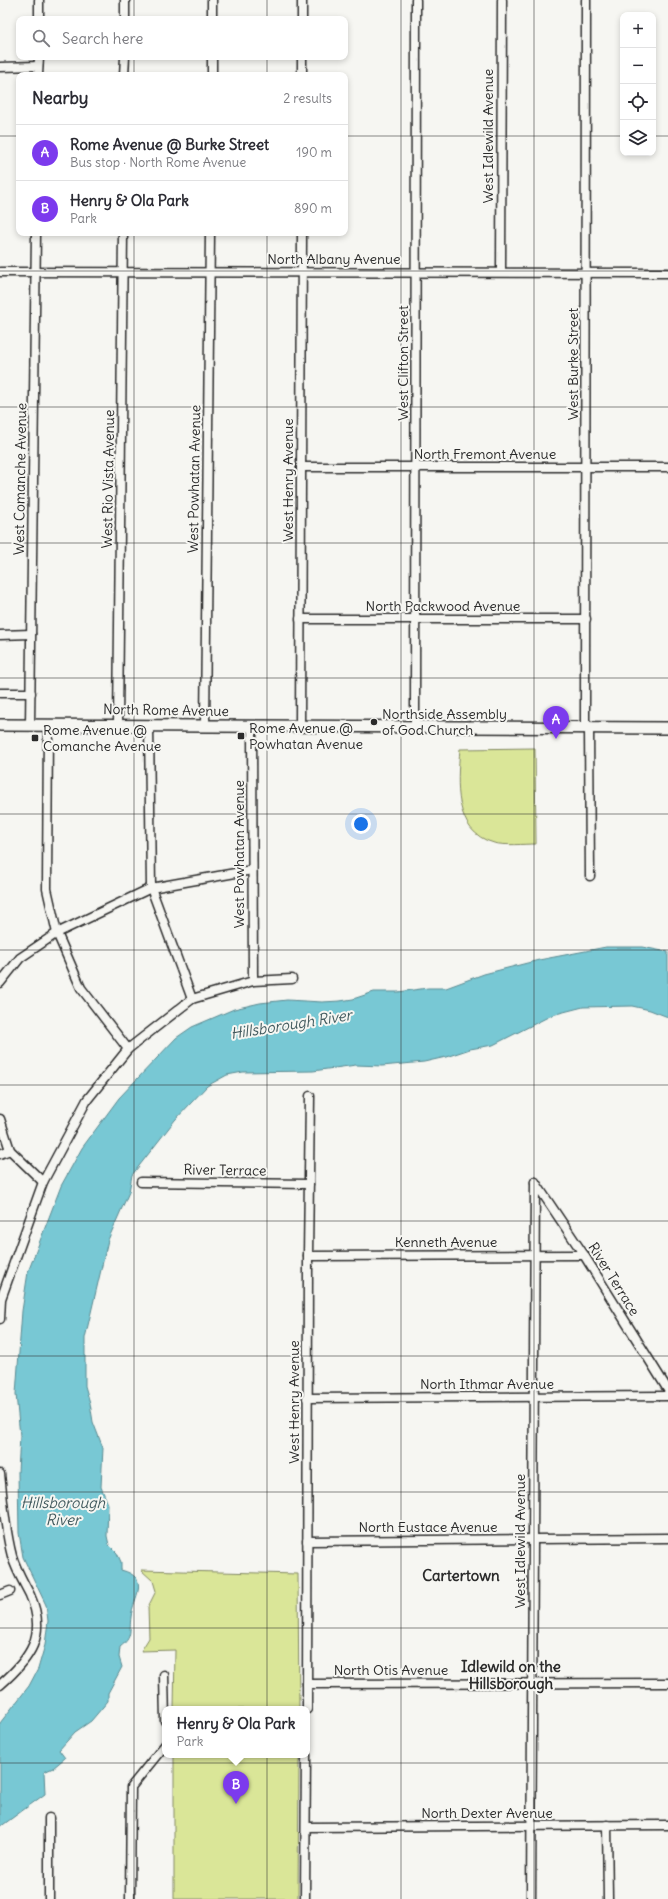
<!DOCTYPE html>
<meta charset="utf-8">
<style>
body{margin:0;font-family:Delius,sans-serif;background:#f2f2f3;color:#2b2b33}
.controls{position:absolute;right:12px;top:12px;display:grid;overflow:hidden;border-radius:8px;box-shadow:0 2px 6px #0003}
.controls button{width:36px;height:36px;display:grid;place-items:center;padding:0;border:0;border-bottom:1px solid #e1e1e2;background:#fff;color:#2b2b33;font:20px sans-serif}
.you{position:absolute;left:361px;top:824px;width:14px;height:14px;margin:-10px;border:3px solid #fff;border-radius:50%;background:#1a73e8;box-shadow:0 0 0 6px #1a73e833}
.badge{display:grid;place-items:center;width:26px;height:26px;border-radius:50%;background:#7c3aed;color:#fff;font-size:13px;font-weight:700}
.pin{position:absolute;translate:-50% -33px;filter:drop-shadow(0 1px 2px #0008)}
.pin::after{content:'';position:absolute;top:21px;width:14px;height:12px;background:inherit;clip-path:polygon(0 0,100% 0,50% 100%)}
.popup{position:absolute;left:162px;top:1706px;width:148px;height:52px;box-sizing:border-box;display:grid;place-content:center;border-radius:8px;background:#fff;filter:drop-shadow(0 1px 3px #0005);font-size:13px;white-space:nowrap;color:#7c7c81}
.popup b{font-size:15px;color:#2b2b33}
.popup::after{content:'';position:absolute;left:50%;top:100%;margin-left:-8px;border:8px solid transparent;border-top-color:#fff}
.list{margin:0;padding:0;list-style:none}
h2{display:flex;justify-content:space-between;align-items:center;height:52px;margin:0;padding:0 16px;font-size:17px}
h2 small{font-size:13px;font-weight:400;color:#7c7c81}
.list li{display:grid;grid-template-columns:26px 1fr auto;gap:12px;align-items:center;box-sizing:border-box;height:56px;padding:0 16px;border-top:1px solid #e1e1e2}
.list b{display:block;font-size:15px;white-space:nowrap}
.list p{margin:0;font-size:13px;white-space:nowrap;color:#7c7c81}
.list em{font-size:13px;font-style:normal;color:#7c7c81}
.icon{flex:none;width:22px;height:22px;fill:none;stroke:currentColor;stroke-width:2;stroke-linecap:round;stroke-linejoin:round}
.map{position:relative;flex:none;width:668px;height:1899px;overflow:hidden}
.search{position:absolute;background:#fff;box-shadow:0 2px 6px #0003;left:16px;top:16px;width:332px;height:44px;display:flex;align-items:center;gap:10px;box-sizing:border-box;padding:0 14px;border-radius:8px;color:#7c7c81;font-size:15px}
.panel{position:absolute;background:#fff;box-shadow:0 2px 6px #0003;left:16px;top:72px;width:332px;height:164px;border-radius:8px}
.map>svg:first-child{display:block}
.green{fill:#dae698;stroke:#828862}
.water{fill:#78c8d4;stroke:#598990}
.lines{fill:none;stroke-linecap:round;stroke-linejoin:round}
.street-casing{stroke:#2b2b2b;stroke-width:11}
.secondary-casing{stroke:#2b2b2b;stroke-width:14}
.street{stroke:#f6f6f2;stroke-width:8}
.secondary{stroke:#f6f6f2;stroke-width:11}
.grid{fill:none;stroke:#2b2b2b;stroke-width:1;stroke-opacity:0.55}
.poi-dot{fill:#2b2b2b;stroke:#f6f6f2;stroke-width:1.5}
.labels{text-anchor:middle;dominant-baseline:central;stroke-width:4;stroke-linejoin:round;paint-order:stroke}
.street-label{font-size:14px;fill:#2b2b2b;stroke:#f6f6f2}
.poi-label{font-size:14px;fill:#2b2b2b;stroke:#f6f6f2;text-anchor:start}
.water-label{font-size:15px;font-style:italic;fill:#425a5e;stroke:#f6f6f2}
.neighbourhood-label{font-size:15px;font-weight:bold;fill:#2b2b2b;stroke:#f6f6f2}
</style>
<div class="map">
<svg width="668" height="1899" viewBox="0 0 668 1899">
<rect width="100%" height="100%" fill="#f6f6f2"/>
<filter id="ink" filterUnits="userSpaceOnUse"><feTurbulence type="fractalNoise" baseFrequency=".025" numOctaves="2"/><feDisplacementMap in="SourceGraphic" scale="8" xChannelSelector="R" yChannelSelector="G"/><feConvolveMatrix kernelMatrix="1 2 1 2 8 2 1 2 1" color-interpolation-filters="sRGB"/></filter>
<g filter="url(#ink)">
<g class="green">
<path d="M 535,748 L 536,844 C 524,844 505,846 494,843 C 453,832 457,783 460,749 Z"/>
<path d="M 141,1570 L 298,1574 L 299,1709 L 174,1709 L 175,1650 L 141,1651 L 149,1638 L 148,1607 L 156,1591 L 153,1581 Z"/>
<path d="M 174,1755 L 299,1755 L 298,1899 L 174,1899 Z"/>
</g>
<path class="water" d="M 606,947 L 642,947 L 668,952 L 668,1017 L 650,1010 L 632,1006 L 583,1007 L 552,1015 L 493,1045 L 470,1049 L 446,1057 L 424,1062 L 382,1066 L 356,1065 L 313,1071 L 243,1072 L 227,1075 L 207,1086 L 175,1120 L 132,1175 L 129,1192 L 108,1240 L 85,1338 L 85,1386 L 90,1403 L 93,1422 L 103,1448 L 101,1487 L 108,1504 L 107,1536 L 109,1545 L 117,1553 L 121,1562 L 121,1570 C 152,1578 133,1597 131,1617 C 129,1632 133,1637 120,1647 L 119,1657 L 122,1667 L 108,1693 L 108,1701 L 91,1721 L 75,1732 L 59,1750 L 65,1758 L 53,1768 L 44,1772 L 45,1794 L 0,1827 L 0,1723 L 29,1686 L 38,1669 L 45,1645 L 48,1621 L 46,1605 L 23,1557 L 19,1533 L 18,1472 L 20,1436 L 16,1394 L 22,1311 L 28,1272 L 61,1186 L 82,1148 L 119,1098 L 176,1038 L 192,1027 L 234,1009 L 260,1003 L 287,1000 L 322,1002 L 340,1001 L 353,999 L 374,992 L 398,992 L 428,988 L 446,988 L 484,974 L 539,960 Z"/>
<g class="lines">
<g class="street-casing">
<g id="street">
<path d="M 586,0 L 585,721 L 589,727 L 590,876"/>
<path d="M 39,19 L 39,0"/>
<path d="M 125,19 L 125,0"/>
<path d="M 212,19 L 212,0"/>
<path d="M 302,19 L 302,0"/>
<path d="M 0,67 L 38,66"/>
<path d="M 38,75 L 39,57"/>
<path d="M 124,75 L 125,57"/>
<path d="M 212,75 L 212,57"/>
<path d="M 302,75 L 302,57"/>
<path d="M 0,272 L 668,273"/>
<path d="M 501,272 L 502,0"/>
<path d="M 301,467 L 668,467"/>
<path d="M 300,619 L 586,619"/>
<path d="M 0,635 L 31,634"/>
<path d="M 0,693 L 31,693"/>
<path d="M 30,725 L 36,233"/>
<path d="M 48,725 L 47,889 L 57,933 L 81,988 L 128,1049"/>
<path d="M 118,725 L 123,233"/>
<path d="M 149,725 L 151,888 L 192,999"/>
<path d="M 205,726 L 210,233"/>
<path d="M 252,726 L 253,981"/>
<path d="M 300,726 L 302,233"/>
<path d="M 415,727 L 416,0"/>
<path d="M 0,983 L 20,958 L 57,933 L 151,888 L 252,870"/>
<path d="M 0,1119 L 10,1150 L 43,1182"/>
<path d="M 0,1154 L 10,1150"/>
<path d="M 141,1182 L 309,1184"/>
<path d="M 535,1182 L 584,1255 L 668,1390"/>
<path d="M 308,1256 L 584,1255"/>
<path d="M 0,1319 L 1,1299 L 43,1182 L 87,1100 L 128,1049 L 192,999 L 253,981 L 292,979"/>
<path d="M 307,1398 L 668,1396"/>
<path d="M 0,1474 C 3,1501 5,1530 12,1556 C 16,1570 24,1583 30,1595 C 48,1635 30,1659 0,1685"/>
<path d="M 307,1541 L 668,1538"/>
<path d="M 0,1595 L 10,1591"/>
<path d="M 164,1675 L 165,1721"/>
<path d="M 307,1684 L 668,1683"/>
<path d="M 307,1709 L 308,1256 L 310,1096"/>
<path d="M 607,1825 L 608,1899"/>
<path d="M 306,1827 L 668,1825"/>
<path d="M 49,1899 L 49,1818"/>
<path d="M 130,1899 L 131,1787 L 165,1745"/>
<path d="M 305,1899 L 306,1755"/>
<path d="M 531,1899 L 535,1182"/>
</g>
</g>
<g class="secondary-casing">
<path id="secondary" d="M 0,725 L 668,728"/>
</g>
<use href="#street" class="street"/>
<use href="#secondary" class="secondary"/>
</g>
</g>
<path class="grid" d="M 134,0 L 134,19M 267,0 L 267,19M 401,0 L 401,1899M 534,0 L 534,1899M 134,57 L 134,75M 267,57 L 267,75M 0,136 L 19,136M 345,136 L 623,136M 653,136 L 668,136M 134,233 L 134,1899M 267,233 L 267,1899M 0,271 L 668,271M 0,407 L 668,407M 0,543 L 668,543M 0,678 L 668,678M 0,814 L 668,814M 0,950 L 668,950M 0,1085 L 668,1085M 0,1221 L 668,1221M 0,1356 L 668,1356M 0,1492 L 668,1492M 0,1628 L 668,1628M 0,1763 L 668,1763"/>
<g class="poi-dot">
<circle cx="374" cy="722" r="4"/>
<rect x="237" y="732" width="8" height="8" rx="2"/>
<rect x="31" y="734" width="8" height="8" rx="2"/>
</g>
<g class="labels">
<g class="street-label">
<text transform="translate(488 136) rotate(-90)">West Idlewild Avenue</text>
<text x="334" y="259">North Albany Avenue</text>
<text transform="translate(403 363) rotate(-90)">West Clifton Street</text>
<text transform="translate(573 364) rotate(-90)">West Burke Street</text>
<text x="485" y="454">North Fremont Avenue</text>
<text transform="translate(20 479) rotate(-89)">West Comanche Avenue</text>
<text transform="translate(108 479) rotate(-89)">West Rio Vista Avenue</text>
<text transform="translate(194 479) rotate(-89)">West Powhatan Avenue</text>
<text transform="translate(288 480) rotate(-90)">West Henry Avenue</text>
<text x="443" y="606">North Packwood Avenue</text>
<text transform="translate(166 710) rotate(1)">North Rome Avenue</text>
<text transform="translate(239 854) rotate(-90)">West Powhatan Avenue</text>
<text transform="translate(225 1170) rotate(1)">River Terrace</text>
<text x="446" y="1242">Kenneth Avenue</text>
<text transform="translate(614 1279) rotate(58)">River Terrace</text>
<text x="487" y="1384">North Ithmar Avenue</text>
<text transform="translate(294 1402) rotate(-90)">West Henry Avenue</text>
<text x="428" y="1527">North Eustace Avenue</text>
<text transform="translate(520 1541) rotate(-90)">West Idlewild Avenue</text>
<text x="391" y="1670">North Otis Avenue</text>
<text x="487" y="1813">North Dexter Avenue</text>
</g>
<g class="poi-label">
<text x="382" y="714">Northside Assembly<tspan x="382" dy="16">of God Church</tspan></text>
<text x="249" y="728">Rome Avenue @<tspan x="249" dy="16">Powhatan Avenue</tspan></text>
<text x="43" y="730">Rome Avenue @<tspan x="43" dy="16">Comanche Avenue</tspan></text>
</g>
<g class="water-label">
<text transform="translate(291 1024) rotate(-9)">Hillsborough River</text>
<text x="63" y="1502">Hillsborough<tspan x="63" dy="17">River</tspan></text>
</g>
<g class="neighbourhood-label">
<text x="461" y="1575">Cartertown</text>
<text x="511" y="1666">Idlewild on the<tspan x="511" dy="17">Hillsborough</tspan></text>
</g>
</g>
</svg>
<div class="controls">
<button>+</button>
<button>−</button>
<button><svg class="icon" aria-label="locate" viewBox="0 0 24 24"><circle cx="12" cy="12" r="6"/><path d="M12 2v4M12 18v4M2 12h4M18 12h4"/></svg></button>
<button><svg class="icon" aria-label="layers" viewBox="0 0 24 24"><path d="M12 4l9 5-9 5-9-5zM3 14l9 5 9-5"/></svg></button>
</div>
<div class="you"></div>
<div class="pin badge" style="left:556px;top:739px">A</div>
<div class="pin badge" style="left:236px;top:1804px">B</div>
<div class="popup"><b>Henry &amp; Ola Park</b>Park</div>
<div class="search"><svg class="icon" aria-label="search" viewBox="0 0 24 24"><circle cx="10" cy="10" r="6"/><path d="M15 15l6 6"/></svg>Search here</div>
<section class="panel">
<h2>Nearby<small>2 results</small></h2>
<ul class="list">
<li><span class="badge">A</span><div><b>Rome Avenue @ Burke Street</b><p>Bus stop · North Rome Avenue</p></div><em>190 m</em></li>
<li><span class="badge">B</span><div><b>Henry &amp; Ola Park</b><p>Park</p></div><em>890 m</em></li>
</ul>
</section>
</div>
